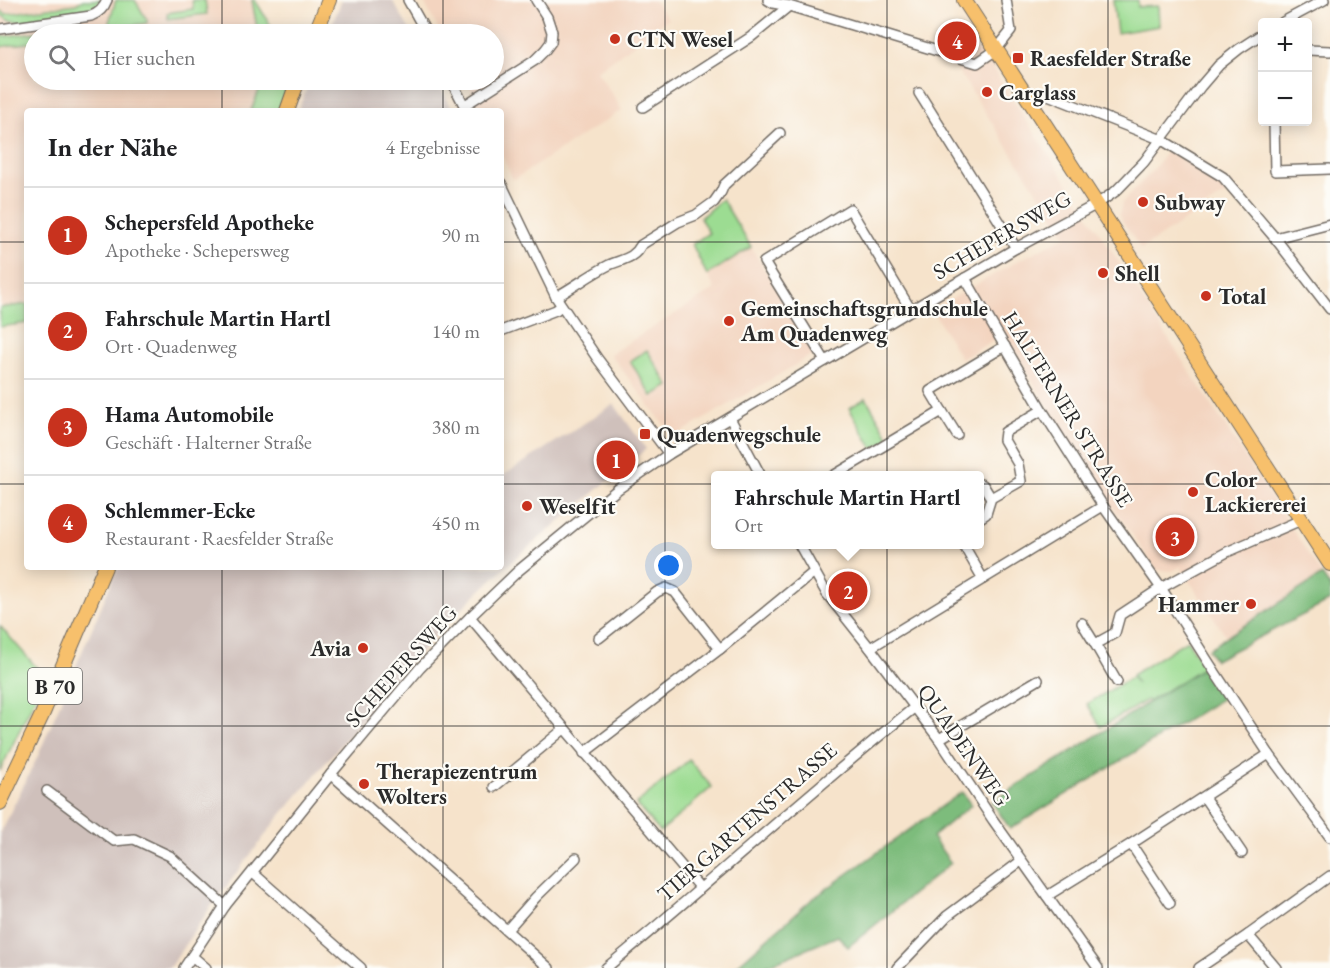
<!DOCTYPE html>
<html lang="de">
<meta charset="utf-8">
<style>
body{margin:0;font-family:"EB Garamond",serif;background:#f6f6f6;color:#202124}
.controls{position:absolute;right:18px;top:18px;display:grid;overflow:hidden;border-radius:6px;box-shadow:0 3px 15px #0003}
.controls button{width:54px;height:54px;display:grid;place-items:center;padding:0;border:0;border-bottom:2px solid #e0e0e0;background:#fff;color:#202124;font:30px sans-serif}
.you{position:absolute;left:669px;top:566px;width:21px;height:21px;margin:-15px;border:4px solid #fff;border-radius:50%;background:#1a73e8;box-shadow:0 0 0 9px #1a73e833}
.badge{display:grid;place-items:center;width:39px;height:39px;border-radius:50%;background:#c8321e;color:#fff;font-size:20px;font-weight:700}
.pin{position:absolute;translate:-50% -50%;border:3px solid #fff;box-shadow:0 2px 6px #0006}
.popup{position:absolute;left:711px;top:471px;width:273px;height:78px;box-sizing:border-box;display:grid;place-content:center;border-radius:6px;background:#fff;filter:drop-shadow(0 2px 4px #0005);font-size:20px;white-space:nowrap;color:#757577}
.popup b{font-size:22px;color:#202124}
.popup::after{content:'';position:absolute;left:50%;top:100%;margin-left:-12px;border:12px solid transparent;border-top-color:#fff}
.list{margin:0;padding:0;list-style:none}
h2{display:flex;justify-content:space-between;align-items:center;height:78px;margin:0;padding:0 24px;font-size:26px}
h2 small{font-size:20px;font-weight:400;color:#757577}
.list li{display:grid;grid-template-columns:39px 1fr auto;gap:18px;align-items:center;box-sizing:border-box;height:96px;padding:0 24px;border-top:2px solid #e0e0e0}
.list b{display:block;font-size:22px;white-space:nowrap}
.list p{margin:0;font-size:20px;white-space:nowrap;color:#757577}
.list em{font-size:20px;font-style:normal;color:#757577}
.icon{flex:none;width:33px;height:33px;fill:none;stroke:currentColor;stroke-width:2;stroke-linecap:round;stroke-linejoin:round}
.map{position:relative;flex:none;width:1330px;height:968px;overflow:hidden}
.search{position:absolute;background:#fff;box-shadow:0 3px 15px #0003;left:24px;top:24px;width:480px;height:66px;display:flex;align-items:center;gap:15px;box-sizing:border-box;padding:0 21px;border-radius:33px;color:#757577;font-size:22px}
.panel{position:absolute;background:#fff;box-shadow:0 3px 15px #0003;left:24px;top:108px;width:480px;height:462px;border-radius:6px}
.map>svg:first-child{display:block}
.built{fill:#f3d4bf}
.industrial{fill:#cfc0bb}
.green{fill:#9cdc92;stroke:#64845e;stroke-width:1.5}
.forest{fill:#7dbc7c;stroke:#547454;stroke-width:1.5}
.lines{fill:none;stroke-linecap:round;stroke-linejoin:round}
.minor-casing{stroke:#726b63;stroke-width:12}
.primary-casing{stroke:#726b63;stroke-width:16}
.minor{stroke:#fff;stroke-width:9}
.primary{stroke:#f7c06c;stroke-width:14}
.grid{fill:none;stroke:#2b2b2b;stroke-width:1.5;stroke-opacity:0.55}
.poi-dot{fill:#c8321e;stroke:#fdfcf7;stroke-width:2}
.labels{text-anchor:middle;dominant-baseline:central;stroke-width:4.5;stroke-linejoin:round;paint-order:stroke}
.shield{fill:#fdfcf7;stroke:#6a6a68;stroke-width:1.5}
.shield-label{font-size:21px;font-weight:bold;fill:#2b2b2b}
.poi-label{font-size:22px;font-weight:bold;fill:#2b2b2b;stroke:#fdfcf7;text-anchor:start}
.street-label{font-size:22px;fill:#2b2b2b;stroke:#fdfcf7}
</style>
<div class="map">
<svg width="1330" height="968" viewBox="0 0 1330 968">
<rect width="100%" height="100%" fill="#fdfcf7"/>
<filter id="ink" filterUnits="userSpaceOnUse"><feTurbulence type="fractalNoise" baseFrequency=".0167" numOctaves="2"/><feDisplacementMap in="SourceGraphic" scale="12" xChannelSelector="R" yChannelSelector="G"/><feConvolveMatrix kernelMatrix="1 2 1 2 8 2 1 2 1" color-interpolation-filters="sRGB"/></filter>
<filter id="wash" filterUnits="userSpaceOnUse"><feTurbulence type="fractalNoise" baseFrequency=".008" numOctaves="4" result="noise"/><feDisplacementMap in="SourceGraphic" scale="24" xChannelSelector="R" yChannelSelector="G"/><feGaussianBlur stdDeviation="1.35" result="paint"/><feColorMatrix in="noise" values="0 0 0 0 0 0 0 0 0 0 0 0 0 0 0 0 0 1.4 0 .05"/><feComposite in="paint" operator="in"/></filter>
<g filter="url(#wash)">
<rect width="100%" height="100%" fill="#f6e3cb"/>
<g class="built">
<path d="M 0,0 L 252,0 L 274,34 L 34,34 L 34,80 L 285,80 L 274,111 L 27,111 L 27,323 L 0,327 Z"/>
<path d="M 423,0 L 654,0 L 668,19 L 597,71 L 622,110 L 513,180 L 501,153 L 501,111 L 482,111 L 466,80 L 494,80 L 494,34 L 441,34 Z"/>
<path d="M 980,49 L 1322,575 L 1226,636 L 1180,567 L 1172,571 L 1157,570 L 1076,454 L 1005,334 L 961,359 L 932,310 L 1021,259 L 1066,236 L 955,66 Z"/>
<path d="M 1171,149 L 1220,179 L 1230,191 L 1141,249 L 1119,216 L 1122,203 L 1154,169 L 1168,150 Z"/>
<path d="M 751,247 L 815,353 L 679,434 L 675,435 L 669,431 L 610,354 L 715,289 L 707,275 Z"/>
</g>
<g class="industrial">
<path d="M 342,0 L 392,0 L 412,34 L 328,34 Z"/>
<path d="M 310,80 L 437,80 L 453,111 L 298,111 Z"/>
<path d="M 614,404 L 646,449 L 503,569 L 459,611 L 417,655 L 276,821 L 210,908 L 169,968 L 0,968 L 0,833 L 37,758 L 118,567 L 501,567 L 501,477 Z"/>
</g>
<g class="green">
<path d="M 83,0 L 101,0 L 98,4 L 86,12 L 21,22 L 8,20 L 0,14 L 0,10 L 6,14 L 76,4 Z"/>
<path d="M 116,0 L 135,0 L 147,20 L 147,23 L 110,29 L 109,22 Z"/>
<path d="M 192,0 L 205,0 L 207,14 L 168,19 L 167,13 L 193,9 Z"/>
<path d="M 252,0 L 255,0 L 276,34 L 258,34 Z"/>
<path d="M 1113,0 L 1138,0 L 1138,7 L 1158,6 L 1159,26 L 1117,33 Z"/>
<path d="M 93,24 L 94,33 L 86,34 L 34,34 L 34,42 L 0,47 L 0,37 Z"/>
<path d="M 263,80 L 291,80 L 279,111 L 251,111 Z"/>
<path d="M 722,199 L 751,247 L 707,275 L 692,244 L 709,233 L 700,218 Z"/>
<path d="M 27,304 L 27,323 L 0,327 L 0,308 Z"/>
<path d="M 647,350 L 669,386 L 652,396 L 630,361 Z"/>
<path d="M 866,398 L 890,439 L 873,449 L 849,408 Z"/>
<path d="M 0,626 L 45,677 L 0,771 Z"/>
<path d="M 1187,640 L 1204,667 L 1148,702 L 1147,700 L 1101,727 L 1087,704 L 1132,677 L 1137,684 L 1132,675 Z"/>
<path d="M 689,760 L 712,787 L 660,832 L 636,804 Z"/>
</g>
<g class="forest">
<path d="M 1322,575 L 1330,587 L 1330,601 L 1215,660 L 1208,649 Z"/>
<path d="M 1204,667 L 1223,698 L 1010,829 L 992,802 Z"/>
<path d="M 962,792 L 971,805 L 932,837 L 951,863 L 848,947 L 838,936 L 761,968 L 734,968 L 811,900 Z"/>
</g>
</g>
<g filter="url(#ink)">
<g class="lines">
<g class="minor-casing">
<g id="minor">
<path d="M 408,0 L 427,34"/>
<path d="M 768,0 L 773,3 L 789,6 L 977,63 L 996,50 L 1011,31 L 1006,0"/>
<path d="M 1283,22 L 1324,0"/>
<path d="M 0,29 L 91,16 C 99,13 104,8 107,0"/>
<path d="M 1308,50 L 1330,51"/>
<path d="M 451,80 L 467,111"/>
<path d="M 919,93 L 1016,248"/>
<path d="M 1043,93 L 1162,140 L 1223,177 L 1275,238 L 1330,309"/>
<path d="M 465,105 L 534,61 L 545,50 L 551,42 L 552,32 L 547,17 L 536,0"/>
<path d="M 643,107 L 751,37 L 789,6"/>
<path d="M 1274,122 L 1275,171 L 1330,169"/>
<path d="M 501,183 L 556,297 L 597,358 L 669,454"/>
<path d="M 1275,238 L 1330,224"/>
<path d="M 965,278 L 1042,410 L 1103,506 L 1161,588 L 1216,674 L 1269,754 L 1330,837"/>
<path d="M 556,297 C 574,287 591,274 609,265 C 622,259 634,259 641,245 L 678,222 L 696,215 L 714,202 L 721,192 L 724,185 L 780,133"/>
<path d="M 501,331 L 556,310 L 561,306"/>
<path d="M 825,361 L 764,262 L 850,209 L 911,310"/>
<path d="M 942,411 L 957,435"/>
<path d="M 730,418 L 761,476"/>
<path d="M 833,476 L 942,411 L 930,391 L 1005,346"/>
<path d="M 980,484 L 983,485 L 991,498"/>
<path d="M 980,518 L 986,514 L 991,498 L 1021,481 L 1018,464 L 1004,440 L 1005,432 L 1042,410"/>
<path d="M 799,544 L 827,594 L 870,648 L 939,739 L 993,820 L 1098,968"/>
<path d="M 963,544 L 983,579"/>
<path d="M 470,617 L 700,888"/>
<path d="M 1082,623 L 1095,644"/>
<path d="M 599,638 L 657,592 L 666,588 L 675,592 L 720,649"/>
<path d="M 870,648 L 1103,506"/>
<path d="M 1117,682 L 1095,644 L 1115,633 L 1120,615 L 1161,588 L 1227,552 L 1301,520"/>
<path d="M 939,739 L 1038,680"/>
<path d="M 584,753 L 720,649 L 814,572"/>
<path d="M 331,774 L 549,968"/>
<path d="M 494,787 L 564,729"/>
<path d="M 47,791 L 114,841 L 134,839 L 170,856 L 225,906"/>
<path d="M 1204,797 L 1242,853"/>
<path d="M 1131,844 L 1170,903"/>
<path d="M 253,873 L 361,968"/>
<path d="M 1047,896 L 1131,844 L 1269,754"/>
<path d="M 507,930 L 536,897 L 576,858"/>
<path d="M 1248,935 L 1276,968"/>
<path d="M 192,956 L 206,968"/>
<path d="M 184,968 L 225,906 L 331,774 L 420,668 L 470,617 L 518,571 L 618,489 L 669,454 L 911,310 L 1016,248 L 1097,204 L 1116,191 L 1144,162 L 1201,86 L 1219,65 L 1239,49 L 1262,34"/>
<path d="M 606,968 C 710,883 810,791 915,707"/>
<path d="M 897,968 L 947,916 L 1021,861"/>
<path d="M 1199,968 L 1248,935 L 1330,876"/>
</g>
</g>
<g class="primary-casing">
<g id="primary">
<path d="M 964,0 C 1086,188 1209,376 1330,564"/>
<path d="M 315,34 L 329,0"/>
<path d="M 287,111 L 298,80"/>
<path d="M 0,803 L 42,715 L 105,567"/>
</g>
</g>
<use href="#minor" class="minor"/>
<use href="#primary" class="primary"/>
</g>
</g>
<path class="grid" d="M 222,0 L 222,34M 443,0 L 443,34M 665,0 L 665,968M 887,0 L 887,968M 1108,0 L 1108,968M 222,80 L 222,111M 443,80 L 443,111M 0,242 L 27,242M 501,242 L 1330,242M 0,484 L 27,484M 501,484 L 1330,484M 222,567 L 222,968M 443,567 L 443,968M 0,726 L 1330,726"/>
<g class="poi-dot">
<circle cx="615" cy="39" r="6"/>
<rect x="1012" y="52" width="12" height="12" rx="3"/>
<circle cx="987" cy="92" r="6"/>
<circle cx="1143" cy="202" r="6"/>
<circle cx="1103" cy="273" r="6"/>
<circle cx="1206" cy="296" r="6"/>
<circle cx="729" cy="321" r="6"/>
<rect x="639" y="428" width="12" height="12" rx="3"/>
<circle cx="1193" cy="492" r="6"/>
<circle cx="527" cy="506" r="6"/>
<circle cx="1251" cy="604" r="6"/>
<circle cx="363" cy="648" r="6"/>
<circle cx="364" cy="784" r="6"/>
</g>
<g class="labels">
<rect class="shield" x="28" y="668" width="54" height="36" rx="4.5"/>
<g class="shield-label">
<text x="55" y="686">B 70</text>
</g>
<g class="poi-label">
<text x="627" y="39">CTN Wesel</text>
<text x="1030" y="58">Raesfelder Straße</text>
<text x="999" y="92">Carglass</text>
<text x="1155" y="202">Subway</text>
<text x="1115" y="273">Shell</text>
<text x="1218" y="296">Total</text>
<text x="741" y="308">Gemeinschaftsgrundschule<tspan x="741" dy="25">Am Quadenweg</tspan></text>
<text x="657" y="434">Quadenwegschule</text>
<text x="1205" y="479">Color<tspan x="1205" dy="25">Lackiererei</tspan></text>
<text x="539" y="506">Weselfit</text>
<text x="1239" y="604" text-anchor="end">Hammer</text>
<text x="351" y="648" text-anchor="end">Avia</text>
<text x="376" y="771">Therapiezentrum<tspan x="376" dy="25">Wolters</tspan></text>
</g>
<g class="street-label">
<text transform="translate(1002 235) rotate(-30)">SCHEPERSWEG</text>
<text transform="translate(1068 409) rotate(58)">HALTERNER STRASSE</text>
<text transform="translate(401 666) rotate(-48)">SCHEPERSWEG</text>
<text transform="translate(964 745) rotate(55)">QUADENWEG</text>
<text transform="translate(747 822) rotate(-41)">TIERGARTENSTRASSE</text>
</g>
</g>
</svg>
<div class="controls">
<button>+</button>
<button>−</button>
</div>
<div class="you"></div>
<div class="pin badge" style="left:616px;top:460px">1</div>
<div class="pin badge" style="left:848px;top:591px">2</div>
<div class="popup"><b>Fahrschule Martin Hartl</b>Ort</div>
<div class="pin badge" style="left:1175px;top:537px">3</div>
<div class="pin badge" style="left:957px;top:41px">4</div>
<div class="search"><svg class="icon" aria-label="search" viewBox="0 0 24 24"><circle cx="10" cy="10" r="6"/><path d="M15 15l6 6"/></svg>Hier suchen</div>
<section class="panel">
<h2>In der Nähe<small>4 Ergebnisse</small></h2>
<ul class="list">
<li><span class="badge">1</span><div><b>Schepersfeld Apotheke</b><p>Apotheke · Schepersweg</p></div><em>90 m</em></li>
<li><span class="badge">2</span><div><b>Fahrschule Martin Hartl</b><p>Ort · Quadenweg</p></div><em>140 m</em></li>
<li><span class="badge">3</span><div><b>Hama Automobile</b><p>Geschäft · Halterner Straße</p></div><em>380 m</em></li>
<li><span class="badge">4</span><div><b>Schlemmer-Ecke</b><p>Restaurant · Raesfelder Straße</p></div><em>450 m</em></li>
</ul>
</section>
</div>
